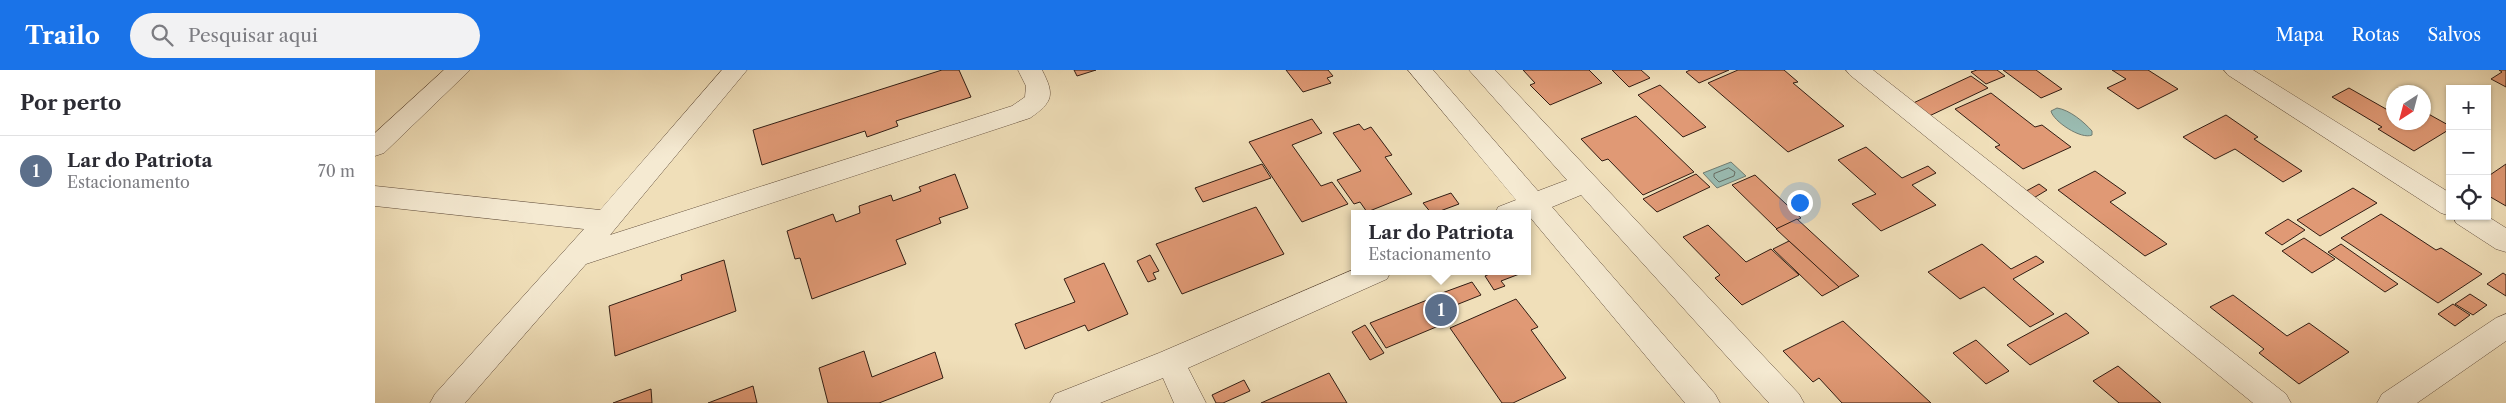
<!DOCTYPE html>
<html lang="pt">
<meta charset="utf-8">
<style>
body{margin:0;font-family:"Libre Caslon Text",serif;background:#f2f2f3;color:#2b2b33}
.controls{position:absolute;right:15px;top:15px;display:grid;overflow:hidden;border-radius:0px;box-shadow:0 1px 4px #0004}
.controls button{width:45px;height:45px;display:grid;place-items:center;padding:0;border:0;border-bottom:1px solid #e1e1e2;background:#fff;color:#2b2b33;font:25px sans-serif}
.compass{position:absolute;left:2011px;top:15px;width:45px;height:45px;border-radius:50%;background:#fff;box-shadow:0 1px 4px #0004;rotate:216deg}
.you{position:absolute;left:1424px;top:132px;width:18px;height:18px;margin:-12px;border:4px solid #fff;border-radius:50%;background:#1a73e8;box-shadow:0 0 0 8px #1a73e833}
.badge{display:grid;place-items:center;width:32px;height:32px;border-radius:50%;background:#1a73e8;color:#fff;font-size:16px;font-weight:700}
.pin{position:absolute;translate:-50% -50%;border:2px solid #fff;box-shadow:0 1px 5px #0006}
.popup{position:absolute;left:976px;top:140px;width:180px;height:65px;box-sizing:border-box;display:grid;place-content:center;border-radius:0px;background:#fff;filter:drop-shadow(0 1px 4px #0005);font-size:16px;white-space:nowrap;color:#7c7c81}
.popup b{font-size:19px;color:#2b2b33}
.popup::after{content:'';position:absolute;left:50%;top:100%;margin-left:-10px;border:10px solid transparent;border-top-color:#fff}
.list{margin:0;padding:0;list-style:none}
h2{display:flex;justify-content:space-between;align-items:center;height:65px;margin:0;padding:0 20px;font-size:21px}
h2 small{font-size:16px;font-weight:400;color:#7c7c81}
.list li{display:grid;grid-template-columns:32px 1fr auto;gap:15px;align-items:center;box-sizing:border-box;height:70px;padding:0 20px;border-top:1px solid #e1e1e2}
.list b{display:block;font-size:19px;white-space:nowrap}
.list p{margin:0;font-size:16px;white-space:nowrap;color:#7c7c81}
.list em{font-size:16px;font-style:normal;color:#7c7c81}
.icon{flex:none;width:28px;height:28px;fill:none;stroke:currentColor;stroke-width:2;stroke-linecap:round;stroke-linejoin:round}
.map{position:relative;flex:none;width:2131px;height:333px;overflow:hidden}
header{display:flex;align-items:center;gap:30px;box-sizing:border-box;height:70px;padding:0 25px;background:#1a73e8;color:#fff}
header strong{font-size:24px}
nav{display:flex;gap:28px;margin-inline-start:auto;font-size:18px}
.search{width:350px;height:45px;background:#f2f2f3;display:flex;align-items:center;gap:12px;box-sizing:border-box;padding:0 18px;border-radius:28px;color:#7c7c81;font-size:19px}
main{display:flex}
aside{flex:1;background:#fff}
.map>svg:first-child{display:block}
.water{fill:#9abcb2;stroke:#707c72}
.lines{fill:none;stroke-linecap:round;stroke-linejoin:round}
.shore{stroke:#666c62;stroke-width:1}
.building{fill:#e09975;stroke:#321d13}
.minor-casing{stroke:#624e3c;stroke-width:1}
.minor{fill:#f5ead2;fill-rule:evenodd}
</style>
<header>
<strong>Trailo</strong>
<div class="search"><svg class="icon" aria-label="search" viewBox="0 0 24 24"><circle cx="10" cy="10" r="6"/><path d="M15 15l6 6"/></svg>Pesquisar aqui</div>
<nav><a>Mapa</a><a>Rotas</a><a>Salvos</a></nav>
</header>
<main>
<aside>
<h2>Por perto<small></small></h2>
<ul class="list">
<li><span class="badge" style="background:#5c6f8a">1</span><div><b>Lar do Patriota</b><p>Estacionamento</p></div><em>70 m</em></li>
</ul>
</aside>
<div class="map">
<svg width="2131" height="333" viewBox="0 0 2131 333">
<rect width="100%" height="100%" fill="#f0dfb9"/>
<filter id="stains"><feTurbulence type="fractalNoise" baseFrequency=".004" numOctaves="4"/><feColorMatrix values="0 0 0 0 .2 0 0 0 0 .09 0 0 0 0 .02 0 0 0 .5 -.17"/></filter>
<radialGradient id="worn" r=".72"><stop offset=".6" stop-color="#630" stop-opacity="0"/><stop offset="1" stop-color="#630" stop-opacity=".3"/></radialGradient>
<g class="water">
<path d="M 1682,38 C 1695,40 1709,52 1717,61 L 1717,65 C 1706,70 1678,51 1676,41 Z"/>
<path d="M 1356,92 L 1371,106 L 1342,118 L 1328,103 Z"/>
</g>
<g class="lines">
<path class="shore" d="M 1354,98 L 1360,102 L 1359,106 L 1344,112 L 1339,107 L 1339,104 Z"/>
</g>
<g class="building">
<path d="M 567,0 L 584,0 L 596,27 L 521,51 L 523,56 L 492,67 L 490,61 L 387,95 L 378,60 Z"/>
<path d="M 699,0 L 721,0 L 702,6 Z"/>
<path d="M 911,0 L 953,0 L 958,6 L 952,8 L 956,13 L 928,22 Z"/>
<path d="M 1148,0 L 1214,0 L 1227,13 L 1175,35 L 1155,15 L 1160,13 Z"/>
<path d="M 1237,0 L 1266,0 L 1275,8 L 1254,17 Z"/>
<path d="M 1315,0 L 1354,0 L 1324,13 L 1311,2 Z"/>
<path d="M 1363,0 L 1409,0 L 1423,12 L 1418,13 L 1469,56 L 1413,82 L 1333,13 Z"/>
<path d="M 1602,0 L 1622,0 L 1630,6 L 1611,14 L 1596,2 Z"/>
<path d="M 1628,0 L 1661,0 L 1687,19 L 1666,28 Z"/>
<path d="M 1737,0 L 1773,0 L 1803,19 L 1763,39 L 1732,18 L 1751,9 Z"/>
<path d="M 2124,0 L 2131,0 L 2131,17 L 2116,9 L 2127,2 Z"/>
<path d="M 1596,6 L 1613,18 L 1550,48 L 1534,35 Z"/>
<path d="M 1285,15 L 1331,57 L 1308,67 L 1263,25 Z"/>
<path d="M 1974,18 L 2018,43 L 2018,52 L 2048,52 L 2048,41 L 2075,56 L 2075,59 L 2039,81 L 2003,59 L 2007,57 L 1957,27 Z"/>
<path d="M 1616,23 L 1660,57 L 1667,55 L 1696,77 L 1648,99 L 1620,77 L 1625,75 L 1580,39 Z"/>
<path d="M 1851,45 L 1883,67 L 1879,69 L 1927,101 L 1908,112 L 1860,79 L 1840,89 L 1808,67 Z"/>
<path d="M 1261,46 L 1319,102 L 1268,125 L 1233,89 L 1227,91 L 1206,69 Z"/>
<path d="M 937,49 L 947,63 L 917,75 L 946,116 L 957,112 L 973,134 L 927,152 L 874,72 Z"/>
<path d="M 984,54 L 989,60 L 996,57 L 1017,85 L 1010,87 L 1037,124 L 992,142 L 985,132 L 979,134 L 962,110 L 986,101 L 958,63 Z"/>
<path d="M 1491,77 L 1527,108 L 1553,96 L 1561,103 L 1537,115 L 1561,135 L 1506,161 L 1477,134 L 1501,124 L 1463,90 Z"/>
<path d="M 887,94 L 896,108 L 828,132 L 820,118 Z"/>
<path d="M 2131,94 L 2131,136 L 2112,125 L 2112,107 Z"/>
<path d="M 1720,101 L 1751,123 L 1735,132 L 1792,174 L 1770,186 L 1683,120 Z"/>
<path d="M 580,104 L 593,138 L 564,148 L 566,153 L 521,170 L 531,194 L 437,229 L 425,188 L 420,189 L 412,161 L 458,144 L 461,152 L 485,143 L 484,136 L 516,125 L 518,131 L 546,121 L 544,117 Z"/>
<path d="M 1321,104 L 1335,117 L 1282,142 L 1268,129 Z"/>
<path d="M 1380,105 L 1426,148 L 1402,159 L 1357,115 Z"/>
<path d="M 1664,114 L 1672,120 L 1652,132 L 1644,125 Z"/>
<path d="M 1978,118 L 2002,133 L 1945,166 L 1922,150 Z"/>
<path d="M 1076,123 L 1084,134 L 1057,144 L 1048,133 Z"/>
<path d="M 881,137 L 909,184 L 807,224 L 781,174 Z"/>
<path d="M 2006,144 L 2061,180 L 2066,178 L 2107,204 L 2063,233 L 1966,168 Z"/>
<path d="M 1422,149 L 1484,206 L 1463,217 L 1401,159 Z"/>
<path d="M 1913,149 L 1930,160 L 1907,175 L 1890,163 Z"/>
<path d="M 1333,155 L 1371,192 L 1396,179 L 1424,205 L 1367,235 L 1340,208 L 1345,205 L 1308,167 Z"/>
<path d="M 1929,168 L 1960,189 L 1937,203 L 1907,181 Z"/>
<path d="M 1414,171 L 1464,217 L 1447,226 L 1398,179 Z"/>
<path d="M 1607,174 L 1636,199 L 1661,186 L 1669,192 L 1638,209 L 1679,244 L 1655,257 L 1609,217 L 1585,229 L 1553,202 Z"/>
<path d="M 1966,174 L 2023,214 L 2010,222 L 1953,182 Z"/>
<path d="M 775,185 L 784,201 L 778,203 L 781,209 L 773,212 L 762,191 Z"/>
<path d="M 349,190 L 361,241 L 240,286 L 234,236 L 307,210 L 306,205 Z"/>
<path d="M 729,193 L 753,244 L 713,261 L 710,255 L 650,279 L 640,254 L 700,232 L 689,209 Z"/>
<path d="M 1121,201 L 1146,201 L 1147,203 L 1126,211 L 1130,216 L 1119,220 L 1110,206 Z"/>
<path d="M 2128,203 L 2131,205 L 2131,226 L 2112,214 Z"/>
<path d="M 1097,212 L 1106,225 L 1076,237 L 1067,223 Z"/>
<path d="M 2095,224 L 2112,235 L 2098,245 L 2080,234 Z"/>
<path d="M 1858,225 L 1912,266 L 1934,253 L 1974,282 L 1924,314 L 1884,283 L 1889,279 L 1835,237 Z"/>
<path d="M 1057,228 L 1073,252 L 1011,278 L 995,253 Z"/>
<path d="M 1141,229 L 1163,257 L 1156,260 L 1191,308 L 1138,333 L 1127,333 L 1075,258 Z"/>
<path d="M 2078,234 L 2095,245 L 2080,256 L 2063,244 Z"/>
<path d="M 1691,243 L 1714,263 L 1655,295 L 1632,275 Z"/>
<path d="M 1468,251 L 1556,333 L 1467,333 L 1444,308 L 1438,312 L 1408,281 Z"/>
<path d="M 990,255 L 1009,283 L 995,290 L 977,262 Z"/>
<path d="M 1601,270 L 1634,301 L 1611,314 L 1578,283 Z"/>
<path d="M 489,281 L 497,307 L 560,282 L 568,308 L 504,333 L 453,333 L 444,298 Z"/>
<path d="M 1743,296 L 1786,333 L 1744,333 L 1718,311 Z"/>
<path d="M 954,303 L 972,333 L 886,333 Z"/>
<path d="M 869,310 L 875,321 L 848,333 L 841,333 L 837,325 Z"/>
<path d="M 378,316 L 382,333 L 333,333 Z"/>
<path d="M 276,319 L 277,333 L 238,333 Z"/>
</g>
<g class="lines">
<g class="minor-casing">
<g id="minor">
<path d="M 69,0 L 95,0 L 9,83 L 0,86 L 0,63 Z"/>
<path d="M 347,0 L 372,0 L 235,165 L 637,36 L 650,27 L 651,16 L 643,0 L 667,0 C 680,25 678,32 655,48 L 211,194 L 90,333 L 55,333 L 60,324 L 209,159 L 0,136 L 0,116 L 225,140 Z"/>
<path d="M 1033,0 L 1058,0 L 1163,121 L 1192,110 L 1094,0 L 1120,0 L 1424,324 L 1429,333 L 1394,333 L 1206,125 L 1177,137 L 1340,324 L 1345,333 L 1310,333 L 1154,146 L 1152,147 L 1152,144 L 1120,144 L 1123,137 L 1141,130 Z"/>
<path d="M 1471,0 L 1498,0 L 1911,324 L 1916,333 L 1878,333 L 1475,5 Z"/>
<path d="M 1849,0 L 1878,0 L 2075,123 L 2075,146 L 2066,143 L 1853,5 Z"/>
<path d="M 2078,146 L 2112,146 L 2131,158 L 2131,182 L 2121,179 L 2081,153 Z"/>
<path d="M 980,199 L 980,201 L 1016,201 L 1012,209 L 813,298 L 831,333 L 799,333 L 788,308 L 725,333 L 675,333 L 680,324 L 784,283 Z"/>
<path d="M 2131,244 L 2131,271 L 2042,333 L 2002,333 L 2007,324 L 2121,248 Z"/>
</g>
</g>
<use href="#minor" class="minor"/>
</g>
<rect width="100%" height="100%" filter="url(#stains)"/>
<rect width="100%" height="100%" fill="url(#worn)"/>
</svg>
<div class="controls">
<button>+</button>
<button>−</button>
<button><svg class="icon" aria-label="locate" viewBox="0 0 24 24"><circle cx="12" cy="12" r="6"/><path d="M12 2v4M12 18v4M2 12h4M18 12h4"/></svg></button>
</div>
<svg class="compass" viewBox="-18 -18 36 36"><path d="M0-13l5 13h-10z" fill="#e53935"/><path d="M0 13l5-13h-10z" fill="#7c7c81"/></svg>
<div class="you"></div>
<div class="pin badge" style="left:1066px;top:240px;background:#5c6f8a">1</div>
<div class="popup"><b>Lar do Patriota</b>Estacionamento</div>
</div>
</main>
